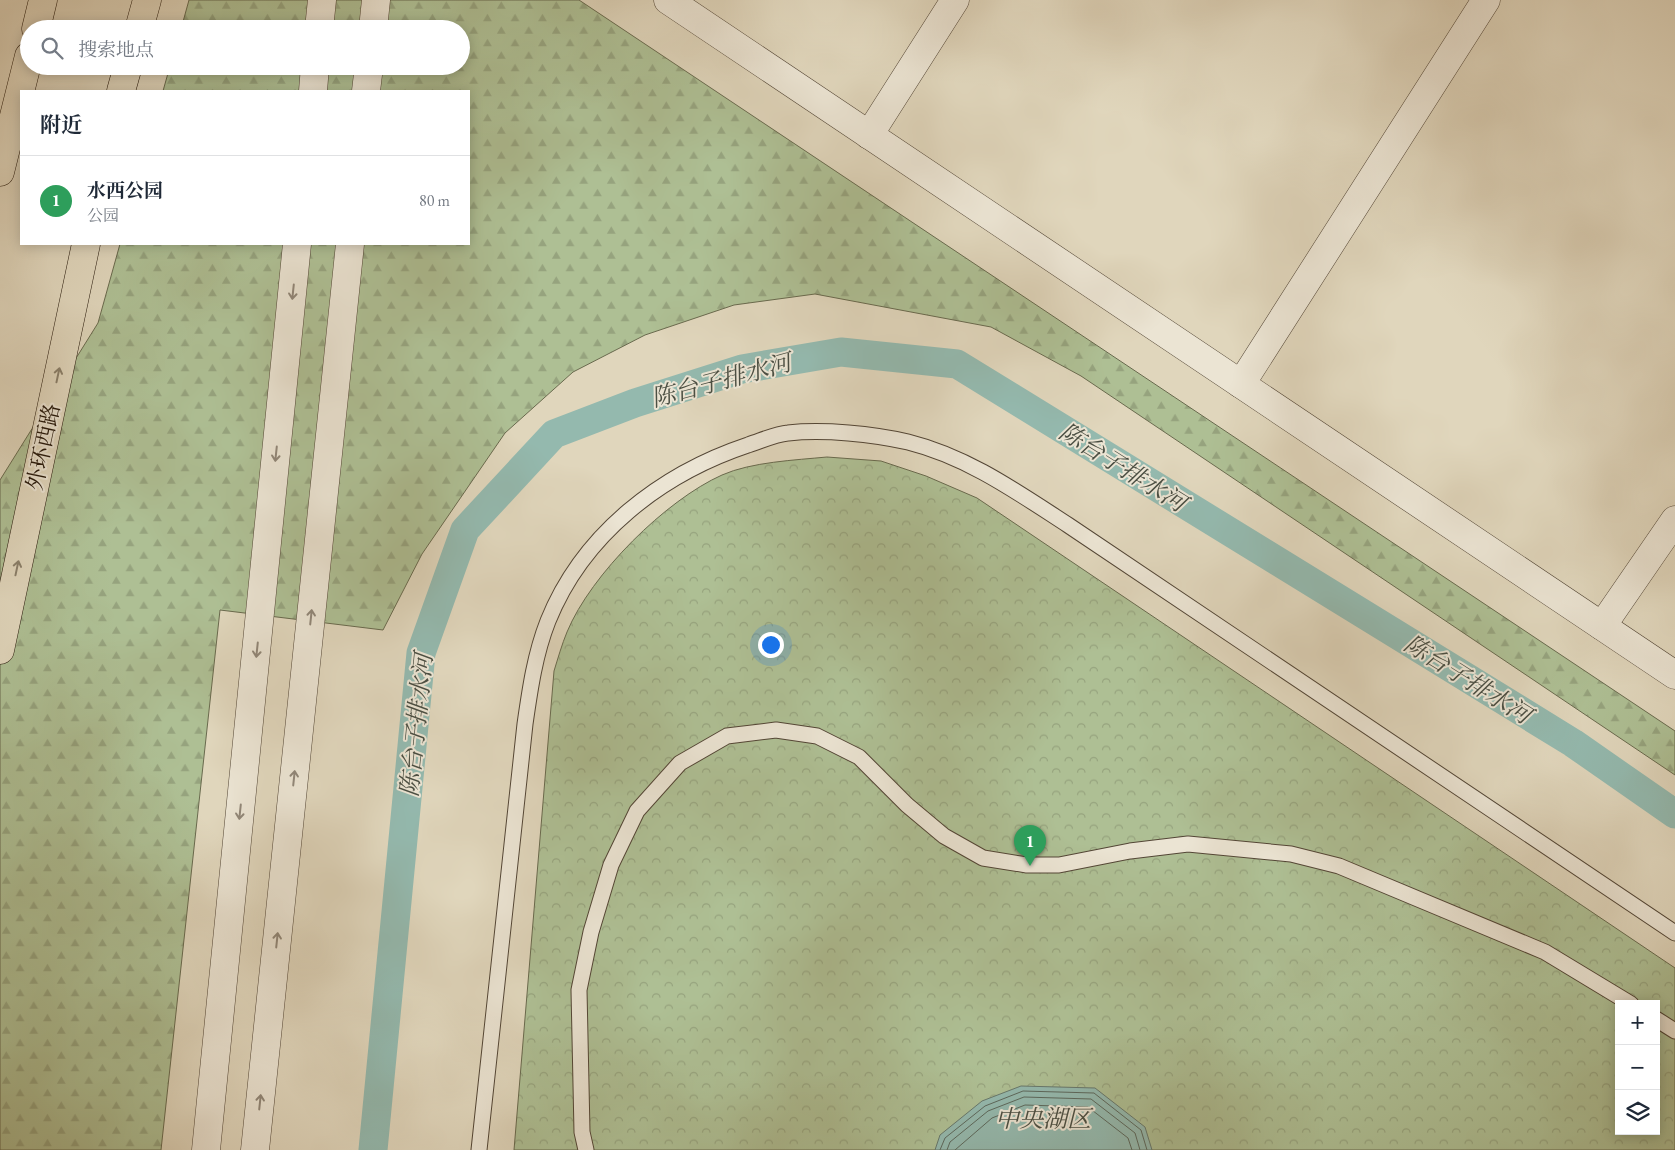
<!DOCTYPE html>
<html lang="zh">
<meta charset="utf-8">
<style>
body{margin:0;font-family:"EB Garamond","Noto Serif SC",serif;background:#f2f2f3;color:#1f2937}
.controls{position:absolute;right:15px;bottom:15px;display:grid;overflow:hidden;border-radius:0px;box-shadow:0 2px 12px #0003}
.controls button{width:45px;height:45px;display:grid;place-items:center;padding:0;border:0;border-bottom:1px solid #e0e1e3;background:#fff;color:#1f2937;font:25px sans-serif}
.you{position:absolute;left:770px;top:644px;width:18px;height:18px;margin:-12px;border:4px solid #fff;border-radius:50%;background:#1a73e8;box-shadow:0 0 0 8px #1a73e833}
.badge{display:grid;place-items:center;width:32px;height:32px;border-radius:50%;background:#111827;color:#fff;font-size:16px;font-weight:700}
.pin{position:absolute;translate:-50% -41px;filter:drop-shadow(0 1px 2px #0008)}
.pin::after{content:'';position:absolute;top:26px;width:18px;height:15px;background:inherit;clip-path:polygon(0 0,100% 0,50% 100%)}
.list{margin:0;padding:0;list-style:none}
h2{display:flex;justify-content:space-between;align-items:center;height:65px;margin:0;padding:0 20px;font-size:21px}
h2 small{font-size:16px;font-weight:400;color:#747a83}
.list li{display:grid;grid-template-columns:32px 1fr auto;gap:15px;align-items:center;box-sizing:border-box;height:90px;padding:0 20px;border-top:1px solid #e0e1e3}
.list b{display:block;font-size:19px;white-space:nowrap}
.list p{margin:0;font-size:16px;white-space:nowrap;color:#747a83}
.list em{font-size:16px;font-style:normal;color:#747a83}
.icon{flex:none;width:28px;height:28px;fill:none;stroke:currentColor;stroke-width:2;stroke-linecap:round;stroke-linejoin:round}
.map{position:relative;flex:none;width:1675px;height:1150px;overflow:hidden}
.search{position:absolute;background:#fff;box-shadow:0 2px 12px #0003;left:20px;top:20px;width:450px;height:55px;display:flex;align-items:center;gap:12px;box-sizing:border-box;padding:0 18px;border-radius:28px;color:#747a83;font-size:19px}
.panel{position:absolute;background:#fff;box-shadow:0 2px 12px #0003;left:20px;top:90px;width:450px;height:155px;border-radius:0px}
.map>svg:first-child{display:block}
.forest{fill:url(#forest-firs);stroke:#696a4e}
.park{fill:url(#park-crowns);stroke:#696a4e;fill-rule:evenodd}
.water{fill:#94b9ae;stroke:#67786c}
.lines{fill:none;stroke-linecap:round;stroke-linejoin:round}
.shore{stroke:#5c685c;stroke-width:1}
.canal{stroke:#94b9ae;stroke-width:29}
.service-casing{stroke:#534636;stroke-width:17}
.minor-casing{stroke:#534636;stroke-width:29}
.tertiary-casing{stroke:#534636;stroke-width:29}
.trunk-casing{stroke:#241609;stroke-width:29}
.service{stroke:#ebe4d3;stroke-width:15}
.minor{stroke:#ebe4d3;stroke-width:28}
.tertiary{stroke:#ebe4d3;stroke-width:28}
.trunk{stroke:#e0d6bc;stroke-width:28}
.oneway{stroke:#918778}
.oneway2{stroke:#8b806b}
.labels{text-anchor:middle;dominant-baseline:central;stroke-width:4;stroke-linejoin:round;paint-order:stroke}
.street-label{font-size:22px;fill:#241609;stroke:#ebe4d3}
.water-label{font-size:24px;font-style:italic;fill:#4b4f43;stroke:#ebe4d3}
</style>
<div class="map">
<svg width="1675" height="1150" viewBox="0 0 1675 1150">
<defs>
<pattern id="forest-firs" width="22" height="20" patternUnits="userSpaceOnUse" patternTransform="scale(1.25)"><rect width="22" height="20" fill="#aebf94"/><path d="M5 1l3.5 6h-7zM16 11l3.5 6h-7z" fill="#96a37e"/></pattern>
<pattern id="park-crowns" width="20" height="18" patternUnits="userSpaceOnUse" patternTransform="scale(1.25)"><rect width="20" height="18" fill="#aebf94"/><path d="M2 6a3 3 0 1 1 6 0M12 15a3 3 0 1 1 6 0" fill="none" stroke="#96a37e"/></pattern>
</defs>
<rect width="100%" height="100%" fill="#e0d6bc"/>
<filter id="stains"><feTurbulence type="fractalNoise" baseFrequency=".004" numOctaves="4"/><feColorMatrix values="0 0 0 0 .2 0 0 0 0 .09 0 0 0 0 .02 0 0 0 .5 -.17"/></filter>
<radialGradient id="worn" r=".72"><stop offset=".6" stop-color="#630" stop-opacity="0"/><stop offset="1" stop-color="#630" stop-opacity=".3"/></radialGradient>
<path class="forest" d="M 189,0 L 579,0 L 1675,731 L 1675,775 L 1081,376 L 991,327 L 815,294 L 734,305 L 645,335 L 573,372 L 505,433 L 422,554 L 383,630 L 220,610 L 161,1150 L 0,1150 L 0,480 L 98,323 L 120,244 L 469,244 L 469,91 L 163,91 L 170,66 L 461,66 L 461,29 L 181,29 Z"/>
<path class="park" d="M 827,457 L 881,461 L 926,476 L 977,498 L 1675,968 L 1675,1150 L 514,1150 L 554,671 C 558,658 562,644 567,632 C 591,574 666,500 722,475 C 751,462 796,460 827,457 ZM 1619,1004 L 1656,1004 L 1656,1131 L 1619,1131 Z"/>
<path class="water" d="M 1021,1086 L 1095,1088 L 1145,1127 L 1152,1150 L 935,1150 L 940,1135 L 982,1101 Z"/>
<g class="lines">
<g class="shore">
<path d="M 940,1150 L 945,1138 L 985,1106 L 1023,1091 L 1094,1093 L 1141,1130 L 1147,1150"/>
<path d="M 947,1150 L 950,1142 L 988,1111 L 1024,1097 L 1091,1099 L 1135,1133 L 1140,1150"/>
<path d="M 955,1150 L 992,1118 L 1025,1105 L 1088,1107 L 1128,1138 L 1132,1150"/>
</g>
<path class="canal" d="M 373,1150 L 421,653 L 465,530 L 554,434 L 635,403 L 742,369 L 841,352 L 957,364 L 1573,743 L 1675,814"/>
<g class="service-casing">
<g id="service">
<path d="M 1656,1019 L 1675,1031"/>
<path d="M 479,1150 L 525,724 C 530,689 535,654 548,621 C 583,534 661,474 748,445 C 761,441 775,434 788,433 C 824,429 873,434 908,442 C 968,457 1017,492 1068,525 L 1675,933"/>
<path d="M 586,1150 L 582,1132 L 579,990 L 591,932 L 611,865 L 637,811 L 680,763 L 727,736 L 776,730 L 817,736 L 859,757 L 907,805 L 944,836 L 983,858 L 1027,865 L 1059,865 L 1130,851 L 1188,844 L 1291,854 L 1339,866 L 1545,952 L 1631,1004"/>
</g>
</g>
<g class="minor-casing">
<g id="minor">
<path d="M 869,135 L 955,0"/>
<path d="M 1241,384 L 1486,0"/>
<path d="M 1602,626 L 1675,520"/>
</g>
</g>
<g class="tertiary-casing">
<g id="tertiary">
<path d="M 668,0 L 1675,675"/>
<path d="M 319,29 L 322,0"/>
<path d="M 373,29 L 376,0"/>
<path d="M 313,91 L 315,66"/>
<path d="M 366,91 L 369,66"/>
<path d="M 206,1150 L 297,244"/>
<path d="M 255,1150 L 350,244"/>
</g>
</g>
<g class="trunk-casing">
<g id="trunk">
<path d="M 36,29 L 43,0"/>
<path d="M 139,29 L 147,0"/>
<path d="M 121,91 L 128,66"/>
<path d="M 0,172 L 29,56"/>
<path d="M 0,650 L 86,244"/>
</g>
</g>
<use href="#service" class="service"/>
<use href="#minor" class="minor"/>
<use href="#tertiary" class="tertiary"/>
<use href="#trunk" class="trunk"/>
</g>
<defs><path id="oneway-shaft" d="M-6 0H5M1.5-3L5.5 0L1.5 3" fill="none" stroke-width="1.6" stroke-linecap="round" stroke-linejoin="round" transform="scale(1.25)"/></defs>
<g class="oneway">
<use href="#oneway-shaft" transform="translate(293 292) rotate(96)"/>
<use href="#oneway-shaft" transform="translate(276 454) rotate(96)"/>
<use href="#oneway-shaft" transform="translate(311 617) rotate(-84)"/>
<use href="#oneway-shaft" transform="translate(257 650) rotate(96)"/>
<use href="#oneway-shaft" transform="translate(294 778) rotate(-84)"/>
<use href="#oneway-shaft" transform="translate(240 812) rotate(96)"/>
<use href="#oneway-shaft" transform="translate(277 940) rotate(-84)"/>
<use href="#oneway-shaft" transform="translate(260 1102) rotate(-84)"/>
</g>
<g class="oneway2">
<use href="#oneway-shaft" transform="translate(58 375) rotate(-78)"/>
<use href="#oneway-shaft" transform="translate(17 568) rotate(-78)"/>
</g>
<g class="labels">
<g class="street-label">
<text transform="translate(43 447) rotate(-78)">外环西路</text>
</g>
<g class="water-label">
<text transform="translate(721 380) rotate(-15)">陈台子排水河</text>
<text transform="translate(1123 467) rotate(32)">陈台子排水河</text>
<text transform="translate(1468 679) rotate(32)">陈台子排水河</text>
<text transform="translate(416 725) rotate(-84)">陈台子排水河</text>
<text x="1043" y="1118">中央湖区</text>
</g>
</g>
<rect width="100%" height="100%" filter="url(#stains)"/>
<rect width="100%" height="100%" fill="url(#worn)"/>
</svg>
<div class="controls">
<button>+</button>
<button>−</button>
<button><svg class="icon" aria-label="layers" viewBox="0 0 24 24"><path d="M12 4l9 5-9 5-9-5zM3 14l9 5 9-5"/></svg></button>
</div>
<div class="you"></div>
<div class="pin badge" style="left:1030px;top:866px;background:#2e9e5b">1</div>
<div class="search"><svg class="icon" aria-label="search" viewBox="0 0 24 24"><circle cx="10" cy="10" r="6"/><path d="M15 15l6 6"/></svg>搜索地点</div>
<section class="panel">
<h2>附近<small></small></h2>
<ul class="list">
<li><span class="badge" style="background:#2e9e5b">1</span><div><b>水西公园</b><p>公园</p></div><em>80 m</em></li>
</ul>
</section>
</div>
